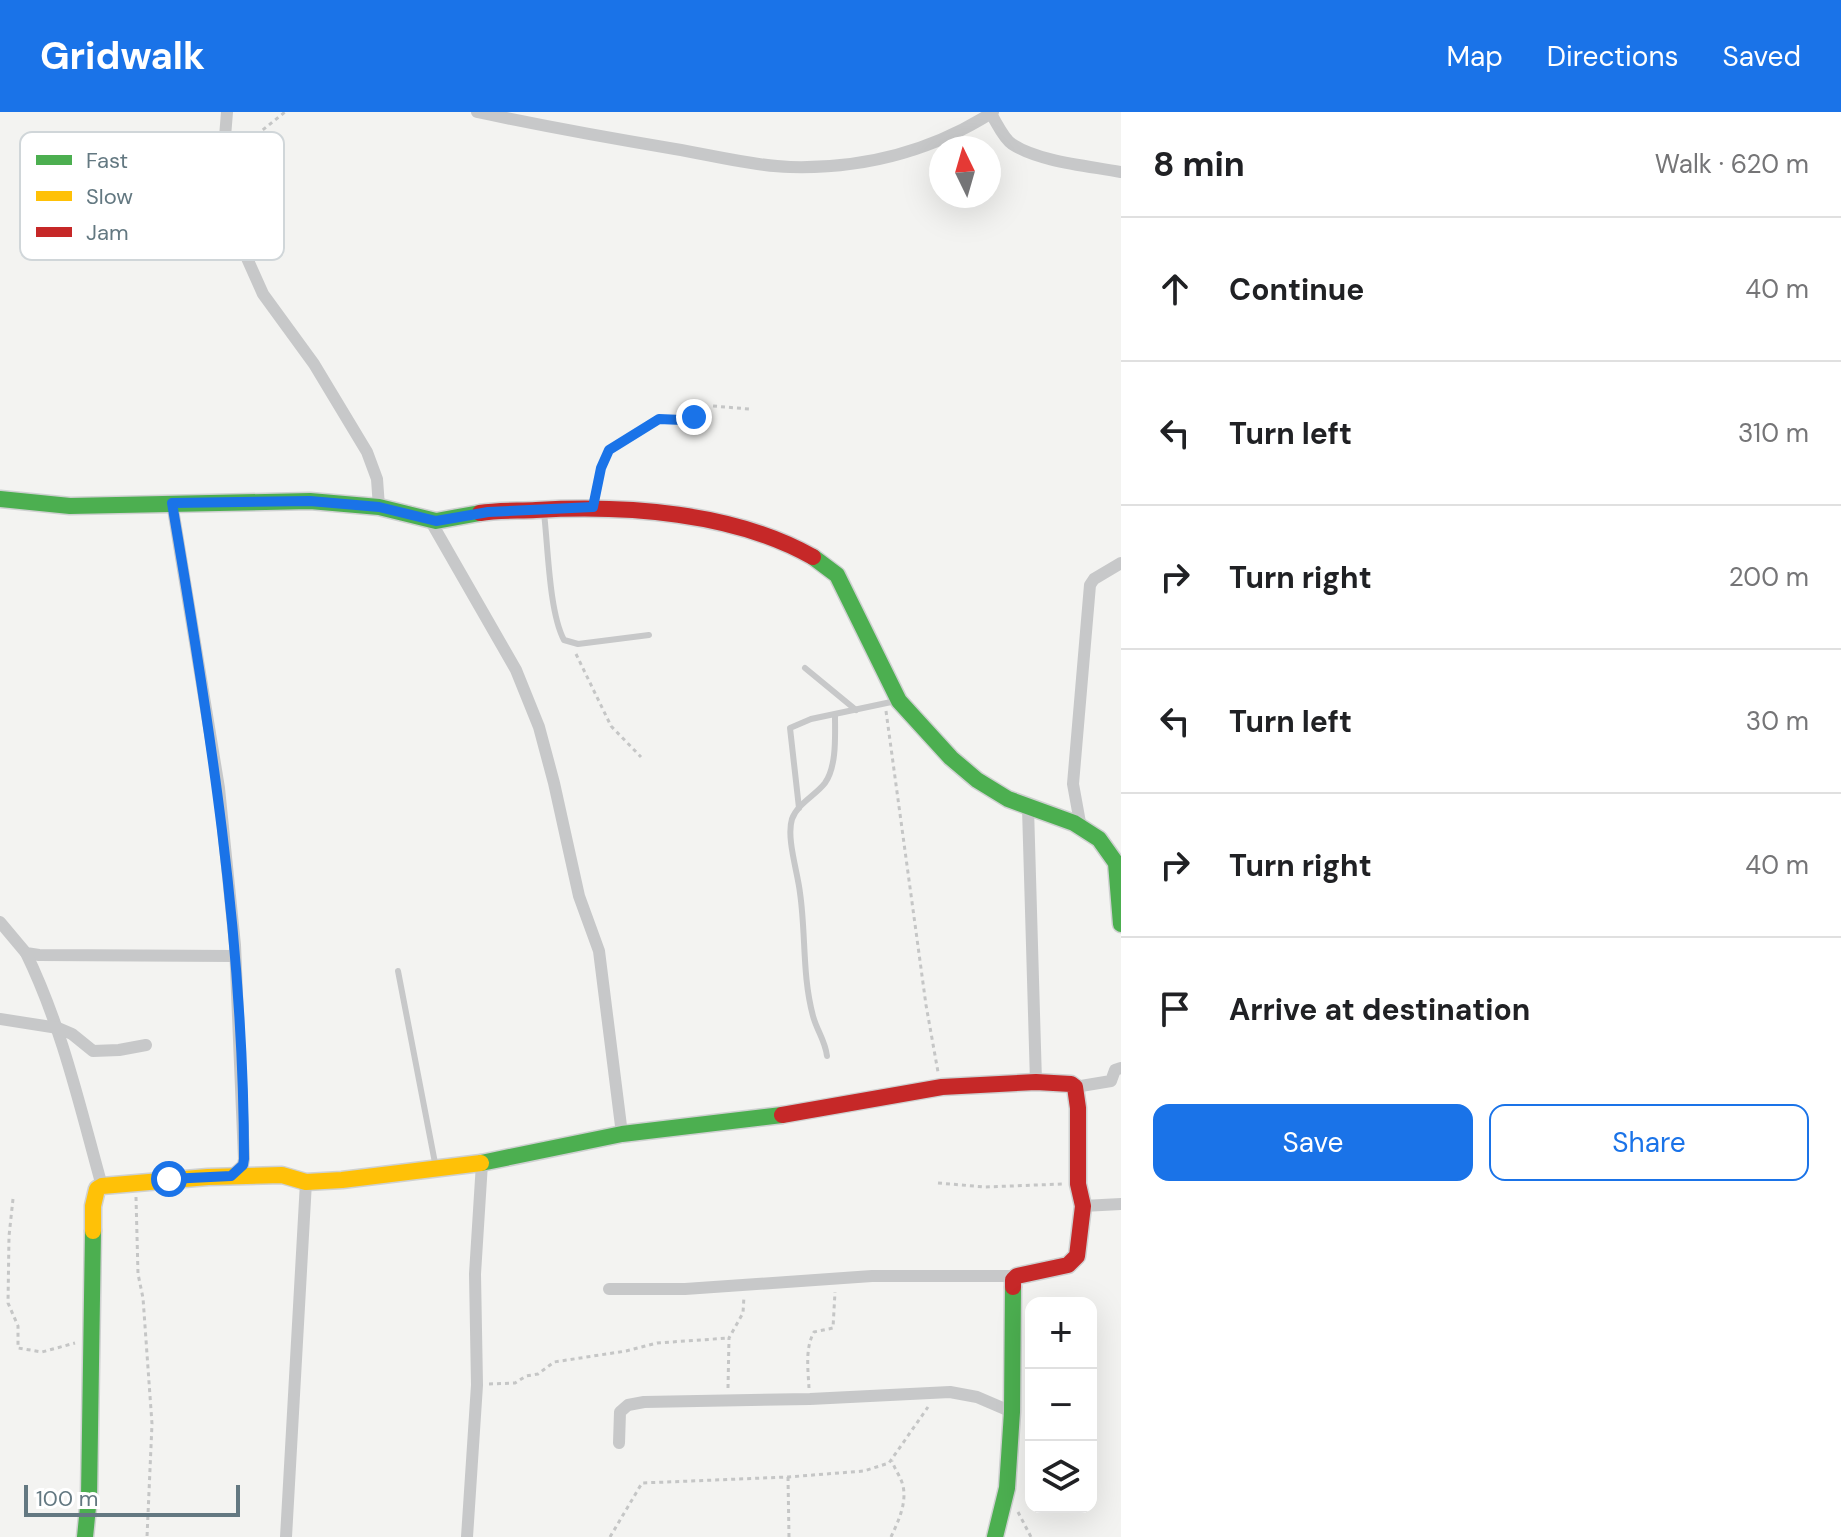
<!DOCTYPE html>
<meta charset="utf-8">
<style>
body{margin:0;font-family:"DM Sans",sans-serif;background:#f6f6f6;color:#202124}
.controls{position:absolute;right:24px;bottom:24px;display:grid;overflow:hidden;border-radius:16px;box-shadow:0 8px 32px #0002}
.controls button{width:72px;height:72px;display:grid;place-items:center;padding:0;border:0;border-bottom:2px solid #e0e0e0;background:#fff;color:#202124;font:40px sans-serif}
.compass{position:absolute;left:929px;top:24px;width:72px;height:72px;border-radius:50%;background:#fff;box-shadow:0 8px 32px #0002;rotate:355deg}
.scale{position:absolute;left:24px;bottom:20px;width:216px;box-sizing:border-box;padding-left:8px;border:4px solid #637881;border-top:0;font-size:22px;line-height:28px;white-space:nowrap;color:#637881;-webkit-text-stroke:6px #fff;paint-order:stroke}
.stop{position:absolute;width:24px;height:24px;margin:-18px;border:6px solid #1a73e8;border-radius:50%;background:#fff}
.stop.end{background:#1a73e8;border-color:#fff;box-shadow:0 2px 8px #0008}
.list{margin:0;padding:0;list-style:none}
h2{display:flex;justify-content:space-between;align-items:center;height:104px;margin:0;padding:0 32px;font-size:34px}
h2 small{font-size:26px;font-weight:400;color:#757577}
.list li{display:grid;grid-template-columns:52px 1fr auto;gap:24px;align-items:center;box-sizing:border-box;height:144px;padding:0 32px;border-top:2px solid #e0e0e0}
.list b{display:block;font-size:30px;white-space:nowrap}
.list em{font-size:26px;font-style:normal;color:#757577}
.actions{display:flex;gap:16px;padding:24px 32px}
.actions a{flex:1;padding:18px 0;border:2px solid #1a73e8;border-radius:16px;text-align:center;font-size:28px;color:#1a73e8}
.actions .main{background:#1a73e8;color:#fff}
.icon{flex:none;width:44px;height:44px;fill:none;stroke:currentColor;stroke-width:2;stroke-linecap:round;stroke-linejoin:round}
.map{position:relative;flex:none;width:1121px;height:1425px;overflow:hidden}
header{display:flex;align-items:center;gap:48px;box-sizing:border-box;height:112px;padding:0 40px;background:#1a73e8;color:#fff}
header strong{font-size:38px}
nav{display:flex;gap:44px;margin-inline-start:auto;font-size:28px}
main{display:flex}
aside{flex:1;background:#fff}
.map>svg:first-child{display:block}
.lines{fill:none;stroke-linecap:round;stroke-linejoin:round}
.fast-casing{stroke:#cfd1d1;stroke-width:19}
.slow-casing{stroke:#cfd1d1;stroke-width:19}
.jam-casing{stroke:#cfd1d1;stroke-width:19}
.path{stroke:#c5c6c6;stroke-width:3;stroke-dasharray:4 4;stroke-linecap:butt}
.lane{stroke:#c7c8c9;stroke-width:6}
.street{stroke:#c7c8c9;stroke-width:12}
.fast{stroke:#4caf50;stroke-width:16}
.slow{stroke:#ffc107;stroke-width:16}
.jam{stroke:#c62828;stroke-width:16}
.route{stroke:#1a73e8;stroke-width:10}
.key{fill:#fff;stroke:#d0d6d9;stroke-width:2}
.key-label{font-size:22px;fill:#637881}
</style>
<header>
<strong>Gridwalk</strong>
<nav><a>Map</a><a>Directions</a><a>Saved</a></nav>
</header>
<main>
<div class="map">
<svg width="1121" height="1425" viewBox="0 0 1121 1425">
<rect width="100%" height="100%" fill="#f3f3f1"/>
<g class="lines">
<g class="fast-casing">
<g id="fast">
<path d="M 0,387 L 70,394 L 310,389 L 379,395 L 436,409 L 480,401"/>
<path d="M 813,445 L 837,463 L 899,589 L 951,646 L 977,668 L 1008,687 L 1074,711 L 1099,727 L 1116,751 L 1121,812"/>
<path d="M 481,1051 L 622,1022 L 782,1003"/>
<path d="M 85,1425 L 89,1385 L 93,1119"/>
<path d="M 995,1425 L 1007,1376 L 1012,1300 L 1013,1175"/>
</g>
</g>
<g class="slow-casing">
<path id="slow" d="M 93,1119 L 93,1094 L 97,1077 L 102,1074 L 208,1065 L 282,1063 L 306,1070 L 342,1068 L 481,1051"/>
</g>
<g class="jam-casing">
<g id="jam">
<path d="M 480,401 C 498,398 517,399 536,398 C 625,393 734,400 813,445"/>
<path d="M 782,1003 L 942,975 L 1036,970 L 1071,972 L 1075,975 L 1078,996 L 1078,1072 L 1083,1094 L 1077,1144 L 1068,1153 L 1017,1164 L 1013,1168 L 1013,1175"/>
</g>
</g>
<g class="path">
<path d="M 236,35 L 249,29 L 285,0"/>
<path d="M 596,380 L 609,338 L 659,307 L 688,307 L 713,294 L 749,297"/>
<path d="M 576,542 L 611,614 L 641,645"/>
<path d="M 886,599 L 926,893 L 938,960"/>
<path d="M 938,1071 L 985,1075 L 1062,1072"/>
<path d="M 136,1085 L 138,1162 L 143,1186 L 152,1312 L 147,1425"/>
<path d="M 13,1087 L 9,1124 L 8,1191 L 18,1214 L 18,1236 L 42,1240 L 75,1231"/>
<path d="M 489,1272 L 515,1271 L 526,1264 L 538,1262 L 554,1250 L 626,1239 L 657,1231 L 729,1226"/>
<path d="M 728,1276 L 729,1226 L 743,1201 L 744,1184"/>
<path d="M 809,1276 C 808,1257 805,1236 814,1220 L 833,1216 L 835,1180"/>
<path d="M 788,1365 L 789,1425"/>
<path d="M 1018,1400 L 1031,1425"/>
<path d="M 610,1425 L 642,1371 L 788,1365 L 864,1359 L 889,1351 L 928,1295"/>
<path d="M 891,1425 C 898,1410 907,1391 903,1374 C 901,1365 895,1358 892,1349"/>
</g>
<g class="lane">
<path d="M 544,401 C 548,434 549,500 564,528 L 578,532 L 649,523"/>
<path d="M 805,556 L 856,598"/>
<path d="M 799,696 L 790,616 L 811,607 L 896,589"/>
<path d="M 398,859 L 436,1056"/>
<path d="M 827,944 C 825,928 817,919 813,904 C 802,863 806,822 800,781 C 798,761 786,726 792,707 C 797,692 816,683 825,671 C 837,654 835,623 835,604"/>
</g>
<g class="street">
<path d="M 227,0 L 225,25 L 218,52 L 217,79 L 263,182 L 314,252 L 367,340 L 377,367 L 379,395"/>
<path d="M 477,0 C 543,14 609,26 675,37 C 711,43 754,54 790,55 C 862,57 932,39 993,0"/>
<path d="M 991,2 C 997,11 1003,26 1012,32 C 1039,50 1090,54 1121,60"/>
<path d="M 172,391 L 219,676 L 235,833 L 244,1047 L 243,1053 L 231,1064"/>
<path d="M 430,408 L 516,558 L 539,615 L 554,671 L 579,784 L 599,839 L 622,1022"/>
<path d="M 1028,696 L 1036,970"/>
<path d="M 1081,716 L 1073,672 L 1090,473 L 1094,467 L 1121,451"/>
<path d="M 0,810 L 26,841 L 39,843 L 235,844"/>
<path d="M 26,841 C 62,915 80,995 102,1074"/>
<path d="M 0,907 L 58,916 L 72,922 L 93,939 L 119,938 L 146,933"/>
<path d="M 1075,975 L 1111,969 L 1115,958 L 1121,956"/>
<path d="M 1083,1094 L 1121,1092"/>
<path d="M 609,1177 L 685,1177 L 872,1164 L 1017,1164"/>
<path d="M 619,1331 L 620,1300 L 628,1293 L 644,1290 L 810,1287 L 950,1280 L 977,1285 L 1012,1300"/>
<path d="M 286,1425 L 306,1070"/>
<path d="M 467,1425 L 477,1273 L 475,1162 L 482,1051"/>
</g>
<use href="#fast" class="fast"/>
<use href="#slow" class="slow"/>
<use href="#jam" class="jam"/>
</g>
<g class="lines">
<path class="route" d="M 169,1067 L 231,1064 L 243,1053 L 244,1047 C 244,826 209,608 172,391 L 310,389 L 379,395 L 436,409 L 488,400 L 593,395 L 601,356 L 609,338 L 659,307 L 682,308 L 694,305"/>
</g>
<rect x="20" y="20" width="264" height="128" rx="12" class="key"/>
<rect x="36" y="43" width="36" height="10" fill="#4caf50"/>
<rect x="36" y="79" width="36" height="10" fill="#ffc107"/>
<rect x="36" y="115" width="36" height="10" fill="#c62828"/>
<g class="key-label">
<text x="86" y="56">Fast</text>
<text x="86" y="92">Slow</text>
<text x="86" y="128">Jam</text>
</g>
</svg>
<div class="controls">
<button>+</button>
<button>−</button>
<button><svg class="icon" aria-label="layers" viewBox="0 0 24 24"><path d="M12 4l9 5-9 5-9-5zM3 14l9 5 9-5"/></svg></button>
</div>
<svg class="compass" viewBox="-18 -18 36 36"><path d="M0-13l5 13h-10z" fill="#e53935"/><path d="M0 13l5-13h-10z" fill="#757577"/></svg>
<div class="scale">100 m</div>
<div class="stop" style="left:169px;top:1067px"></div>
<div class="stop end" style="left:694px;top:305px"></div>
</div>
<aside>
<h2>8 min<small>Walk · 620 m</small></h2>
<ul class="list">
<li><svg class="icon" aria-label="ahead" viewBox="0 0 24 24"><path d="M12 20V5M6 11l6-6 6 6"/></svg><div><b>Continue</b></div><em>40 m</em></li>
<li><svg class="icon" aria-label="left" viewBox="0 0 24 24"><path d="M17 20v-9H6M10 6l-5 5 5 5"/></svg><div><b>Turn left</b></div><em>310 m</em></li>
<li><svg class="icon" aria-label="right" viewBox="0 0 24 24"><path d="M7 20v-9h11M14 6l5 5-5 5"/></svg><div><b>Turn right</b></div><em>200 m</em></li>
<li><svg class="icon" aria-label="left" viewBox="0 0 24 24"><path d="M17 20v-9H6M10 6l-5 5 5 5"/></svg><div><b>Turn left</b></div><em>30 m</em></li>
<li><svg class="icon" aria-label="right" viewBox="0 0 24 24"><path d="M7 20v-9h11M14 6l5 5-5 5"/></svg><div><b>Turn right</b></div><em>40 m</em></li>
<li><svg class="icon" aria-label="arrive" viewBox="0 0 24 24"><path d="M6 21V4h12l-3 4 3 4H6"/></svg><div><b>Arrive at destination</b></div></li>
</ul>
<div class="actions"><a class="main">Save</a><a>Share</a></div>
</aside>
</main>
